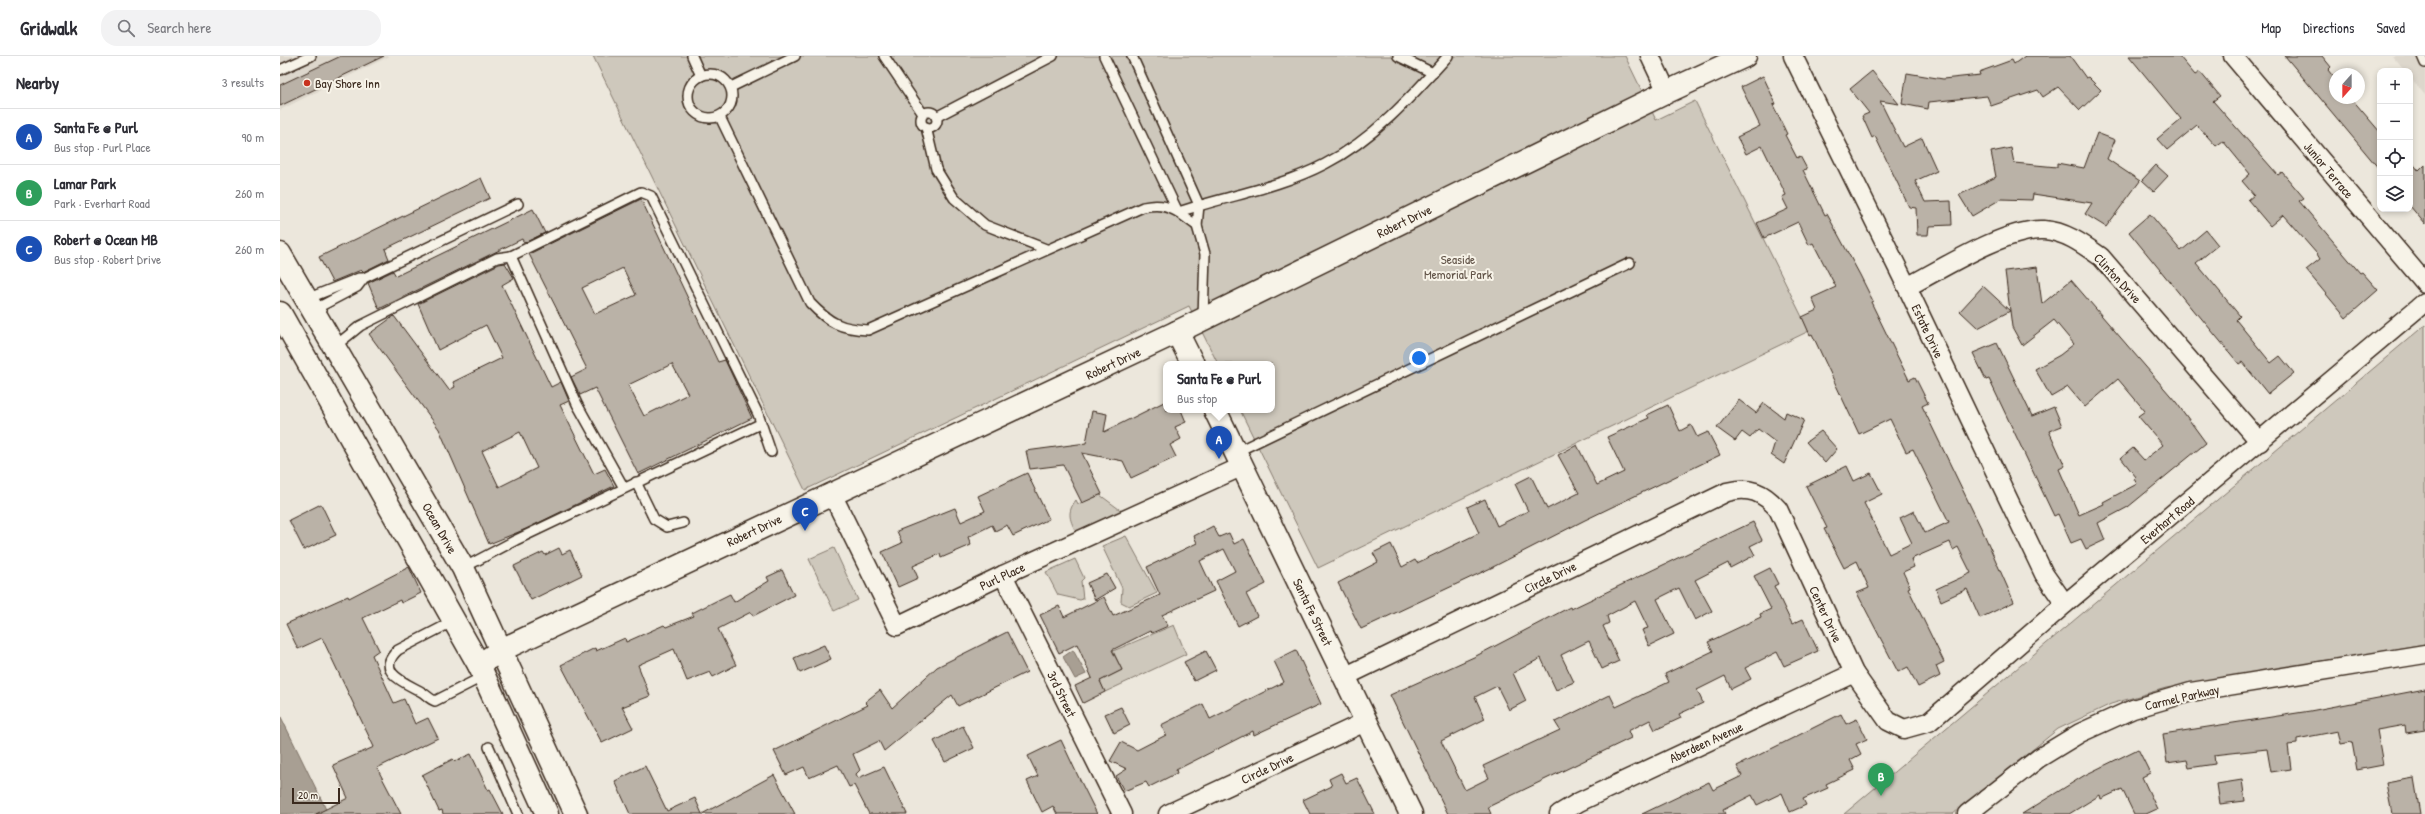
<!DOCTYPE html>
<meta charset="utf-8">
<style>
body{margin:0;font-family:"Patrick Hand",sans-serif;background:#f2f2f3;color:#2b2b33}
.controls{position:absolute;right:12px;top:12px;display:grid;overflow:hidden;border-radius:8px;box-shadow:0 2px 6px #0003}
.controls button{width:36px;height:36px;display:grid;place-items:center;padding:0;border:0;border-bottom:1px solid #e1e1e2;background:#fff;color:#2b2b33;font:20px sans-serif}
.compass{position:absolute;left:2049px;top:12px;width:36px;height:36px;border-radius:50%;background:#fff;box-shadow:0 2px 6px #0003;rotate:201deg}
.scale{position:absolute;left:12px;bottom:10px;width:48px;box-sizing:border-box;padding-left:4px;border:2px solid #3b2a1e;border-top:0;font-size:11px;line-height:14px;white-space:nowrap;color:#3b2a1e;-webkit-text-stroke:3px #f7f3e8;paint-order:stroke}
.you{position:absolute;left:1139px;top:302px;width:14px;height:14px;margin:-10px;border:3px solid #fff;border-radius:50%;background:#1a73e8;box-shadow:0 0 0 6px #1a73e833}
.badge{display:grid;place-items:center;width:26px;height:26px;border-radius:50%;background:#c8321e;color:#fff;font-size:13px;font-weight:700}
.pin{position:absolute;translate:-50% -33px;filter:drop-shadow(0 1px 2px #0008)}
.pin::after{content:'';position:absolute;top:21px;width:14px;height:12px;background:inherit;clip-path:polygon(0 0,100% 0,50% 100%)}
.popup{position:absolute;left:883px;top:305px;width:112px;height:52px;box-sizing:border-box;display:grid;place-content:center;border-radius:8px;background:#fff;filter:drop-shadow(0 1px 3px #0005);font-size:13px;white-space:nowrap;color:#7c7c81}
.popup b{font-size:15px;color:#2b2b33}
.popup::after{content:'';position:absolute;left:50%;top:100%;margin-left:-8px;border:8px solid transparent;border-top-color:#fff}
.list{margin:0;padding:0;list-style:none}
h2{display:flex;justify-content:space-between;align-items:center;height:52px;margin:0;padding:0 16px;font-size:17px}
h2 small{font-size:13px;font-weight:400;color:#7c7c81}
.list li{display:grid;grid-template-columns:26px 1fr auto;gap:12px;align-items:center;box-sizing:border-box;height:56px;padding:0 16px;border-top:1px solid #e1e1e2}
.list b{display:block;font-size:15px;white-space:nowrap}
.list p{margin:0;font-size:13px;white-space:nowrap;color:#7c7c81}
.list em{font-size:13px;font-style:normal;color:#7c7c81}
.icon{flex:none;width:22px;height:22px;fill:none;stroke:currentColor;stroke-width:2;stroke-linecap:round;stroke-linejoin:round}
.map{position:relative;flex:none;width:2145px;height:758px;overflow:hidden}
header{display:flex;align-items:center;gap:24px;box-sizing:border-box;height:56px;padding:0 20px;background:#fff;border-bottom:1px solid #e1e1e2}
header strong{font-size:19px}
nav{display:flex;gap:22px;margin-inline-start:auto;font-size:14px}
.search{width:280px;height:36px;background:#f2f2f3;display:flex;align-items:center;gap:10px;box-sizing:border-box;padding:0 14px;border-radius:16px;color:#7c7c81;font-size:15px}
main{display:flex}
aside{flex:1;background:#fff}
.map>svg:first-child{display:block}
.built{fill:#ddd7cc}
.green{fill:#cec8bc;stroke:#84796d}
.water{fill:#a89f93;stroke:#7c7064}
.building{fill:#bab2a7;stroke:#3b2a1e;fill-rule:evenodd}
.lines{fill:none;stroke-linecap:round;stroke-linejoin:round}
.lane-casing{stroke:#3b2a1e;stroke-width:12}
.street-casing{stroke:#3b2a1e;stroke-width:21}
.secondary-casing{stroke:#3b2a1e;stroke-width:25}
.primary-casing{stroke:#3b2a1e;stroke-width:25}
.lane{stroke:#f7f3e8;stroke-width:9}
.street{stroke:#f7f3e8;stroke-width:18}
.secondary{stroke:#f7f3e8;stroke-width:22}
.primary{stroke:#f7f3e8;stroke-width:22}
.poi-dot{fill:#c8321e;stroke:#f7f3e8;stroke-width:1.5}
.labels{text-anchor:middle;dominant-baseline:central;stroke-width:4;stroke-linejoin:round;paint-order:stroke}
.poi-label{font-size:13px;fill:#3b2a1e;stroke:#f7f3e8;text-anchor:start}
.street-label{font-size:13px;fill:#3b2a1e;stroke:#f7f3e8}
.park-label{font-size:13px;fill:#605246;stroke:#f7f3e8}
</style>
<header>
<strong>Gridwalk</strong>
<div class="search"><svg class="icon" aria-label="search" viewBox="0 0 24 24"><circle cx="10" cy="10" r="6"/><path d="M15 15l6 6"/></svg>Search here</div>
<nav><a>Map</a><a>Directions</a><a>Saved</a></nav>
</header>
<main>
<aside>
<h2>Nearby<small>3 results</small></h2>
<ul class="list">
<li><span class="badge" style="background:#1a4fb4">A</span><div><b>Santa Fe @ Purl</b><p>Bus stop · Purl Place</p></div><em>90 m</em></li>
<li><span class="badge" style="background:#2e9e5b">B</span><div><b>Lamar Park</b><p>Park · Everhart Road</p></div><em>260 m</em></li>
<li><span class="badge" style="background:#1a4fb4">C</span><div><b>Robert @ Ocean MB</b><p>Bus stop · Robert Drive</p></div><em>260 m</em></li>
</ul>
</aside>
<div class="map">
<svg width="2145" height="758" viewBox="0 0 2145 758">
<rect width="100%" height="100%" fill="#ece7dc"/>
<filter id="ink" filterUnits="userSpaceOnUse"><feTurbulence type="fractalNoise" baseFrequency=".025" numOctaves="2"/><feDisplacementMap in="SourceGraphic" scale="8" xChannelSelector="R" yChannelSelector="G"/><feConvolveMatrix kernelMatrix="1 2 1 2 8 2 1 2 1" color-interpolation-filters="sRGB"/></filter>
<g filter="url(#ink)">
<g class="built">
<path d="M 0,0 L 110,0 L 0,54 Z"/>
<path d="M 2112,0 L 2145,0 L 2145,39 L 2130,21 L 2130,15 L 2125,15 Z"/>
</g>
<g class="green">
<path d="M 313,0 L 1345,0 L 1376,64 L 1415,45 L 1529,275 L 1038,512 L 960,354 L 992,354 L 992,308 L 938,308 L 909,250 L 525,434 Z"/>
<path d="M 2145,269 L 2145,588 L 1886,632 L 1831,648 L 1778,673 L 1673,758 L 1564,758 Z"/>
<path d="M 820,439 L 843,456 L 797,478 C 790,464 786,457 796,444 L 798,448 Z"/>
<path d="M 846,480 L 877,537 L 849,550 L 841,546 L 842,532 L 822,490 Z"/>
<path d="M 554,492 L 578,544 L 554,555 L 529,503 Z"/>
<path d="M 795,503 L 804,522 L 801,525 L 803,543 L 800,544 L 778,539 L 766,516 Z"/>
<path d="M 894,569 L 906,598 L 825,636 L 820,625 L 842,614 L 833,595 Z"/>
</g>
<g class="water">
<path d="M 793,594 L 806,618 L 795,623 L 783,601 Z"/>
<path d="M 0,659 L 43,747 L 48,758 L 0,758 Z"/>
</g>
<g class="building">
<path d="M 61,0 L 104,0 L 0,50 L 0,29 Z"/>
<path d="M 1745,0 L 1790,0 L 1806,22 L 1808,21 L 1821,34 L 1800,54 L 1778,31 L 1763,41 L 1758,34 L 1711,50 L 1707,40 L 1649,46 L 1648,53 L 1622,48 L 1627,17 L 1663,23 L 1700,19 L 1699,16 L 1732,4 L 1734,8 Z"/>
<path d="M 1849,0 L 1899,0 L 1915,19 L 1920,16 L 1940,40 L 1933,45 L 1998,119 L 2002,116 L 2024,142 L 2019,145 L 2080,217 L 2082,216 L 2098,234 L 2066,262 L 2026,214 L 2040,203 L 2037,198 L 2003,159 L 1990,170 L 1968,144 L 1974,139 L 1962,125 L 1970,118 L 1943,85 L 1936,90 L 1917,69 L 1887,94 L 1877,83 L 1901,63 Z"/>
<path d="M 2005,0 L 2042,0 L 2051,11 L 2048,14 L 2055,23 L 2055,42 L 2071,42 L 2100,76 L 2100,114 Z"/>
<path d="M 1592,15 L 1619,48 L 1600,45 L 1623,91 L 1642,82 L 1657,115 L 1635,125 L 1645,146 L 1671,145 L 1672,169 L 1649,170 L 1648,179 L 1637,179 L 1636,152 L 1629,151 L 1595,80 L 1592,82 L 1582,60 L 1589,57 L 1570,33 Z"/>
<path d="M 1483,20 L 1496,48 L 1493,49 L 1507,78 L 1505,79 L 1517,102 L 1520,100 L 1527,113 L 1523,114 L 1545,159 L 1547,158 L 1580,219 L 1593,245 L 1591,246 L 1629,324 L 1635,321 L 1648,347 L 1642,350 L 1704,478 L 1734,546 L 1700,562 L 1687,533 L 1661,545 L 1656,533 L 1691,517 L 1678,491 L 1673,494 L 1670,486 L 1631,503 L 1634,511 L 1623,516 L 1630,531 L 1628,532 L 1664,606 L 1656,610 L 1660,620 L 1638,631 L 1628,611 L 1618,616 L 1577,537 L 1589,532 L 1577,505 L 1564,512 L 1544,473 L 1547,472 L 1526,430 L 1567,410 L 1574,425 L 1591,417 L 1602,438 L 1584,447 L 1609,498 L 1632,487 L 1620,462 L 1634,455 L 1645,477 L 1669,466 L 1633,393 L 1626,396 L 1610,363 L 1579,378 L 1532,278 L 1530,279 L 1522,261 L 1537,254 L 1532,242 L 1556,231 L 1533,187 L 1529,189 L 1518,166 L 1484,182 L 1477,167 L 1508,153 L 1502,141 L 1506,139 L 1482,90 L 1466,98 L 1457,81 L 1480,70 L 1461,31 Z"/>
<path d="M 1817,77 L 1835,84 L 1827,103 L 1860,125 L 1826,171 L 1805,158 L 1812,147 L 1753,138 L 1752,144 L 1721,143 L 1692,160 L 1679,139 L 1716,121 L 1711,96 L 1731,92 L 1734,107 L 1777,111 L 1777,107 L 1804,112 Z"/>
<path d="M 2130,104 L 2139,115 L 2145,109 L 2145,168 L 2130,150 Z"/>
<path d="M 1876,109 L 1888,120 L 1874,135 L 1862,124 Z"/>
<path d="M 201,122 L 210,142 L 105,193 L 109,203 L 83,216 L 81,214 L 52,226 L 39,201 Z"/>
<path d="M 361,143 L 438,306 L 445,304 L 472,362 L 358,418 L 315,332 L 300,339 L 291,321 L 307,313 L 249,198 ZM 343,212 L 356,239 L 315,258 L 302,232 ZM 392,308 L 408,338 L 364,360 L 348,329 Z"/>
<path d="M 253,153 L 265,177 L 244,187 L 242,183 L 99,253 L 88,227 L 113,215 L 116,220 Z"/>
<path d="M 1870,158 L 1901,195 L 1926,174 L 1938,189 L 1916,207 L 1960,260 L 1956,264 L 1991,307 L 2000,300 L 2014,317 L 1988,338 L 1962,306 L 1959,308 L 1917,257 L 1916,258 L 1849,176 Z"/>
<path d="M 225,207 L 234,222 L 222,229 L 271,331 L 281,326 L 289,345 L 280,349 L 314,418 L 325,413 L 334,430 L 246,473 L 209,488 L 159,373 L 89,278 L 114,260 L 169,334 L 175,331 L 173,326 L 222,302 L 206,269 L 158,294 L 138,248 L 219,208 ZM 240,376 L 257,412 L 219,431 L 202,395 Z"/>
<path d="M 1757,211 L 1762,248 L 1791,224 L 1896,346 L 1926,387 L 1848,451 L 1818,467 L 1825,484 L 1806,493 L 1801,483 L 1791,487 L 1778,458 L 1774,460 L 1709,323 L 1706,324 L 1693,297 L 1717,287 L 1752,360 L 1774,351 L 1782,370 L 1769,375 L 1785,410 L 1779,413 L 1799,459 L 1824,448 L 1823,446 L 1857,428 L 1854,423 L 1856,421 L 1841,402 L 1853,392 L 1864,404 L 1883,389 L 1858,360 L 1865,355 L 1838,323 L 1805,351 L 1788,331 L 1771,341 L 1755,313 L 1780,299 L 1794,288 L 1774,264 L 1742,289 L 1732,271 L 1725,215 Z"/>
<path d="M 1703,230 L 1730,255 L 1698,272 L 1680,255 Z"/>
<path d="M 1459,344 L 1476,357 L 1484,347 L 1504,362 L 1506,356 L 1524,364 L 1504,408 L 1491,399 L 1495,386 L 1478,373 L 1470,382 L 1462,376 L 1455,385 L 1437,372 Z"/>
<path d="M 886,345 L 886,354 L 901,354 L 906,366 L 895,371 L 901,383 L 890,389 L 896,401 L 851,422 L 843,405 L 802,397 L 822,438 L 802,447 L 783,409 L 750,413 L 746,395 L 806,387 L 812,355 L 827,358 L 824,376 Z"/>
<path d="M 1388,349 L 1400,375 L 1411,369 L 1417,381 L 1428,376 L 1440,399 L 1305,464 L 1213,511 L 1081,573 L 1058,527 L 1098,506 L 1093,497 L 1111,488 L 1122,511 L 1135,504 L 1137,507 L 1199,477 L 1187,451 L 1205,443 L 1217,470 L 1248,455 L 1235,428 L 1251,420 L 1267,453 L 1299,437 L 1278,399 L 1297,389 L 1317,429 L 1344,416 L 1327,381 L 1369,362 L 1367,359 Z"/>
<path d="M 1541,375 L 1557,393 L 1545,407 L 1526,386 Z"/>
<path d="M 747,417 L 769,463 L 733,480 L 727,469 L 715,475 L 712,469 L 688,481 L 691,489 L 661,502 L 660,498 L 633,510 L 638,522 L 618,531 L 602,496 L 622,487 L 617,475 L 675,452 L 681,466 L 705,455 L 698,440 Z"/>
<path d="M 41,448 L 56,479 L 24,494 L 9,464 Z"/>
<path d="M 1473,466 L 1482,484 L 1470,490 L 1475,499 L 1450,512 L 1448,507 L 1415,524 L 1432,555 L 1415,564 L 1399,532 L 1377,543 L 1394,578 L 1369,590 L 1362,574 L 1368,572 L 1355,545 L 1327,560 L 1329,567 L 1323,570 L 1339,605 L 1322,613 L 1309,585 L 1281,599 L 1294,626 L 1276,634 L 1261,602 L 1233,617 L 1246,645 L 1229,654 L 1217,630 L 1195,641 L 1205,663 L 1161,685 L 1185,734 L 1209,722 L 1203,710 L 1280,674 L 1275,666 L 1330,639 L 1336,651 L 1389,626 L 1385,618 L 1433,595 L 1428,586 L 1481,561 L 1480,558 L 1491,553 L 1474,520 L 1490,512 L 1498,528 L 1494,530 L 1512,568 L 1523,563 L 1538,595 L 1504,610 L 1497,596 L 1465,612 L 1471,623 L 1451,633 L 1445,620 L 1417,634 L 1423,647 L 1399,658 L 1401,662 L 1375,674 L 1370,664 L 1348,675 L 1351,682 L 1208,751 L 1211,758 L 1168,758 L 1110,639 L 1196,600 L 1290,551 L 1291,553 Z"/>
<path d="M 933,470 L 939,481 L 949,477 L 954,488 L 964,483 L 986,528 L 966,538 L 977,560 L 958,570 L 936,525 L 955,515 L 944,493 L 920,505 L 934,535 L 882,559 L 888,570 L 872,577 L 870,575 L 832,594 L 842,614 L 820,625 L 825,636 L 803,647 L 795,630 L 812,622 L 797,588 L 779,597 L 760,559 L 779,550 L 784,561 L 824,541 L 833,560 L 880,539 L 867,511 L 917,487 L 914,480 Z"/>
<path d="M 279,492 L 282,498 L 290,494 L 302,519 L 251,544 L 234,510 L 263,496 L 265,499 Z"/>
<path d="M 129,511 L 141,537 L 121,547 L 120,544 L 83,562 L 99,594 L 92,599 L 114,647 L 124,643 L 135,668 L 148,662 L 158,682 L 97,712 L 121,758 L 36,758 L 68,742 L 53,709 L 94,691 L 42,582 L 18,593 L 6,568 L 68,540 L 69,542 Z"/>
<path d="M 502,514 L 514,539 L 473,560 L 471,556 L 438,573 L 456,609 L 433,621 L 430,616 L 407,625 L 394,593 L 358,609 L 370,640 L 342,651 L 353,672 L 322,687 L 281,609 L 315,592 L 316,595 L 345,582 L 346,586 L 384,569 L 386,571 L 414,560 L 412,557 L 450,538 L 454,546 L 489,525 L 487,521 Z"/>
<path d="M 827,518 L 835,532 L 815,544 L 807,527 Z"/>
<path d="M 727,576 L 747,616 L 678,650 L 672,639 L 604,695 L 599,685 L 573,698 L 580,714 L 576,718 L 578,722 L 604,711 L 627,758 L 589,758 L 574,729 L 569,731 L 558,709 L 529,722 L 524,711 L 506,719 L 494,695 L 588,649 L 585,646 L 600,634 L 612,652 L 657,611 Z"/>
<path d="M 544,589 L 551,603 L 520,617 L 514,602 Z"/>
<path d="M 1016,594 L 1041,648 L 974,679 L 973,675 L 896,714 L 897,717 L 869,731 L 866,726 L 844,735 L 836,720 L 847,713 L 830,705 L 841,686 L 857,694 L 886,679 L 881,669 L 923,648 L 930,663 L 1004,626 L 994,605 Z"/>
<path d="M 926,595 L 936,614 L 914,625 L 904,606 Z"/>
<path d="M 2145,633 L 2145,674 L 2126,677 L 2125,669 L 2097,674 L 2103,709 L 2077,714 L 2072,686 L 2061,688 L 2058,675 L 2017,683 L 2017,688 L 2008,689 L 2011,713 L 1991,716 L 1987,693 L 1934,699 L 1935,708 L 1909,712 L 1907,704 L 1887,707 L 1883,678 L 2030,655 Z"/>
<path d="M 841,651 L 850,669 L 834,677 L 825,658 Z"/>
<path d="M 1561,658 L 1566,668 L 1577,663 L 1587,683 L 1576,688 L 1581,698 L 1570,704 L 1575,714 L 1546,728 L 1548,732 L 1523,743 L 1526,749 L 1510,756 L 1502,737 L 1477,749 L 1472,739 L 1443,754 L 1445,758 L 1362,758 L 1429,726 L 1433,734 L 1462,720 L 1457,710 Z"/>
<path d="M 683,670 L 694,692 L 665,706 L 654,685 Z"/>
<path d="M 781,684 L 798,720 L 817,758 L 777,758 L 773,750 L 762,756 L 747,725 L 758,720 L 748,700 Z"/>
<path d="M 1858,693 L 1870,717 L 1862,721 L 1877,753 L 1866,758 L 1854,758 L 1842,733 L 1821,743 L 1820,739 L 1789,758 L 1742,758 L 1805,719 Z"/>
<path d="M 191,698 L 208,734 L 210,733 L 223,758 L 163,758 L 162,754 L 159,755 L 142,719 L 173,703 L 175,705 Z"/>
<path d="M 365,710 L 387,755 L 415,742 L 422,758 L 494,719 L 515,758 L 350,758 L 335,725 Z"/>
<path d="M 1061,717 L 1066,727 L 1077,722 L 1095,758 L 1030,758 L 1023,744 L 1052,730 L 1049,723 Z"/>
<path d="M 2134,722 L 2140,758 L 2112,758 L 2106,727 Z"/>
<path d="M 1962,724 L 1965,745 L 1940,748 L 1937,728 Z"/>
</g>
<g class="lines">
<g class="lane-casing">
<g id="lane">
<path d="M 412,0 L 421,20"/>
<path d="M 604,0 L 643,58"/>
<path d="M 824,0 L 898,156 L 917,170"/>
<path d="M 852,0 L 919,149 L 917,170 L 925,198 L 923,262"/>
<path d="M 1118,0 L 1153,17"/>
<path d="M 2142,0 L 2145,7"/>
<path d="M 0,14 L 31,0"/>
<circle cx="430" cy="40" r="22"/>
<path d="M 451,31 L 515,0"/>
<circle cx="649" cy="64" r="8"/>
<path d="M 440,61 L 530,247 C 549,267 561,273 588,274 L 863,151 C 877,148 885,149 898,156 C 947,140 999,132 1045,108 C 1094,83 1132,40 1168,0"/>
<path d="M 656,61 L 773,0"/>
<path d="M 646,71 L 656,113 L 674,142 L 705,169 L 766,193"/>
<path d="M 231,200 L 361,136 L 371,140 L 478,358 L 491,396"/>
<path d="M 84,222 L 79,222 L 34,240 L 29,249 L 39,251 L 77,231 L 84,222 L 238,148"/>
<path d="M 54,291 L 80,270 L 217,202 L 231,200 L 297,348 L 344,432"/>
<path d="M 956,396 L 1350,207"/>
<path d="M 356,426 L 374,463 L 387,471 L 403,467"/>
<path d="M 183,512 L 236,484 L 480,368"/>
<path d="M 174,565 L 118,594 C 95,615 123,626 140,635 C 146,638 149,643 155,645 L 204,620"/>
<path d="M 209,691 L 238,758"/>
</g>
</g>
<g class="street-casing">
<g id="street">
<path d="M 1370,0 L 1387,36"/>
<path d="M 1513,0 L 1627,231 L 1764,518 L 1785,548"/>
<path d="M 1953,0 L 2145,227"/>
<path d="M 1627,231 C 1662,213 1725,172 1764,174 C 1785,175 1804,189 1821,201 L 1980,386"/>
<path d="M 552,438 L 617,570 L 723,519 L 963,410"/>
<path d="M 723,519 L 842,758"/>
<path d="M 1064,621 L 1447,436 C 1469,430 1483,436 1498,453 L 1574,617 L 1608,665 L 1624,673 L 1649,666 L 1785,548 L 2145,246"/>
<path d="M 888,758 L 1085,666"/>
<path d="M 1279,758 L 1299,746 L 1574,617"/>
<path d="M 1687,758 L 1759,702 L 1800,677 L 1853,653 L 1911,636 L 2145,598"/>
</g>
</g>
<g class="secondary-casing">
<g id="secondary">
<path d="M 897,276 L 913,308"/>
<path d="M 935,354 L 1131,758"/>
<path d="M 199,609 L 221,594 L 897,276 L 1387,36 L 1465,0"/>
</g>
</g>
<g class="primary-casing">
<g id="primary">
<path d="M 0,198 L 183,512 L 296,758"/>
<path d="M 0,257 L 199,609 L 267,758"/>
</g>
</g>
<use href="#lane" class="lane"/>
<use href="#street" class="street"/>
<use href="#secondary" class="secondary"/>
<use href="#primary" class="primary"/>
</g>
</g>
<circle class="poi-dot" cx="27" cy="27" r="4"/>
<g class="labels">
<g class="poi-label">
<text x="35" y="27">Bay Shore Inn</text>
</g>
<g class="street-label">
<text transform="translate(2049 114) rotate(50)">Junior Terrace</text>
<text transform="translate(1124 165) rotate(-26)">Robert Drive</text>
<text transform="translate(1838 222) rotate(47)">Clinton Drive</text>
<text transform="translate(1648 275) rotate(65)">Estate Drive</text>
<text transform="translate(833 307) rotate(-25)">Robert Drive</text>
<text transform="translate(1887 464) rotate(-40)">Everhart Road</text>
<text transform="translate(160 472) rotate(60)">Ocean Drive</text>
<text transform="translate(474 474) rotate(-25)">Robert Drive</text>
<text transform="translate(722 520) rotate(-25)">Purl Place</text>
<text transform="translate(1270 521) rotate(-26)">Circle Drive</text>
<text transform="translate(1033 556) rotate(64)">Santa Fe Street</text>
<text transform="translate(1546 558) rotate(65)">Center Drive</text>
<text transform="translate(782 638) rotate(64)">3rd Street</text>
<text transform="translate(1902 641) rotate(-13)">Carmel Parkway</text>
<text transform="translate(1426 686) rotate(-25)">Aberdeen Avenue</text>
<text transform="translate(987 712) rotate(-25)">Circle Drive</text>
</g>
<g class="park-label">
<text x="1178" y="203">Seaside<tspan x="1178" dy="15">Memorial Park</tspan></text>
</g>
</g>
</svg>
<div class="controls">
<button>+</button>
<button>−</button>
<button><svg class="icon" aria-label="locate" viewBox="0 0 24 24"><circle cx="12" cy="12" r="6"/><path d="M12 2v4M12 18v4M2 12h4M18 12h4"/></svg></button>
<button><svg class="icon" aria-label="layers" viewBox="0 0 24 24"><path d="M12 4l9 5-9 5-9-5zM3 14l9 5 9-5"/></svg></button>
</div>
<svg class="compass" viewBox="-18 -18 36 36"><path d="M0-13l5 13h-10z" fill="#e53935"/><path d="M0 13l5-13h-10z" fill="#7c7c81"/></svg>
<div class="scale">20 m</div>
<div class="you"></div>
<div class="pin badge" style="left:939px;top:403px;background:#1a4fb4">A</div>
<div class="popup"><b>Santa Fe @ Purl</b>Bus stop</div>
<div class="pin badge" style="left:1601px;top:740px;background:#2e9e5b">B</div>
<div class="pin badge" style="left:525px;top:475px;background:#1a4fb4">C</div>
</div>
</main>
